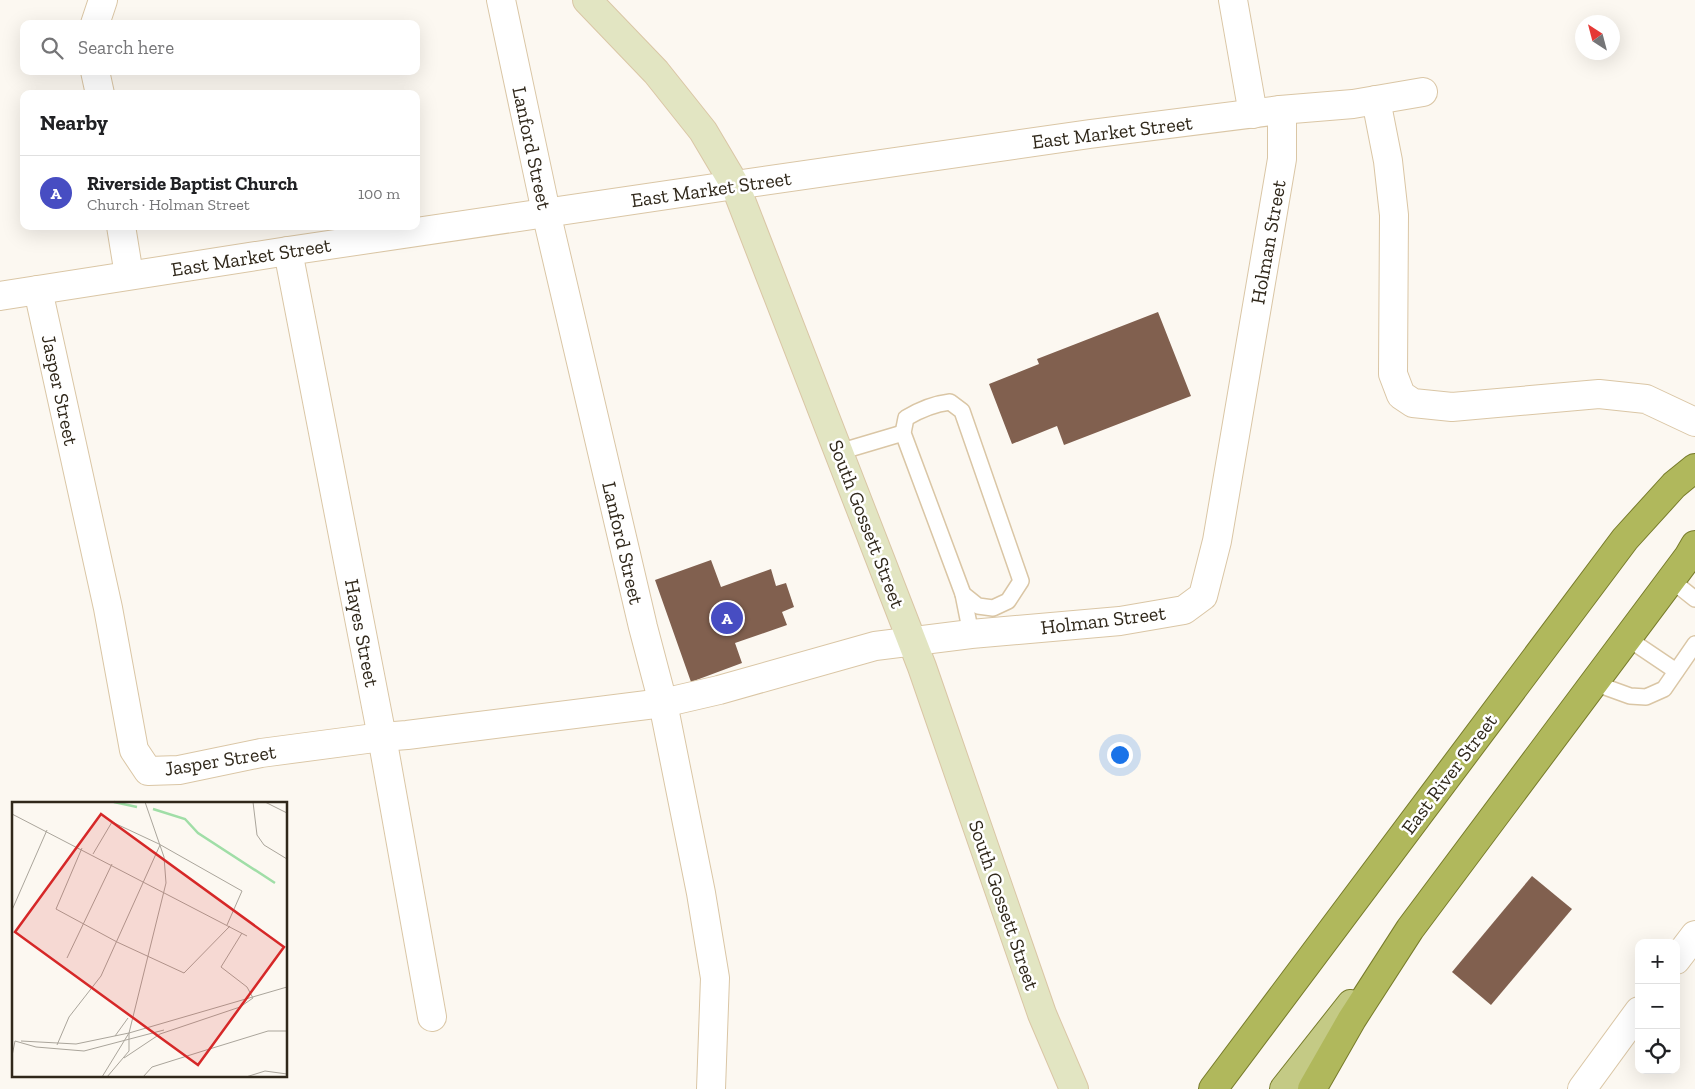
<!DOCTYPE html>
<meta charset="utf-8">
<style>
body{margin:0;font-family:"Zilla Slab",serif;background:#f6f6f6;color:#202124}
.controls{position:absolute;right:15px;bottom:15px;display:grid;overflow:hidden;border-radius:10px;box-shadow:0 5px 20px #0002}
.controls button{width:45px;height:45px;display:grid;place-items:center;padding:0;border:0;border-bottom:1px solid #e0e0e0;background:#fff;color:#202124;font:25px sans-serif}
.compass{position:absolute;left:1575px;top:15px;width:45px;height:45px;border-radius:50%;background:#fff;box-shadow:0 5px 20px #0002;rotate:324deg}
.you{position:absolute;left:1119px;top:754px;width:18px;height:18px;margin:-12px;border:4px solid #fff;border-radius:50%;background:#1a73e8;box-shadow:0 0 0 8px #1a73e833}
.badge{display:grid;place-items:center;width:32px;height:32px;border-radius:50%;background:#474dc2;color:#fff;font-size:16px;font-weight:700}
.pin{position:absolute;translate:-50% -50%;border:2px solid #fff;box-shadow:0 1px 5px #0006}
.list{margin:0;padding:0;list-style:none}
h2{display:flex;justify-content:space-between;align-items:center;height:65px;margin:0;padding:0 20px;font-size:21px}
h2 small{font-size:16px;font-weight:400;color:#757577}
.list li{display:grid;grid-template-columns:32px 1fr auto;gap:15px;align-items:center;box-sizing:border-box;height:75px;padding:0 20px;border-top:1px solid #e0e0e0}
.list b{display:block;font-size:19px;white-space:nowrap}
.list p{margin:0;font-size:16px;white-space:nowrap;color:#757577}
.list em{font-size:16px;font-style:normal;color:#757577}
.icon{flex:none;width:28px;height:28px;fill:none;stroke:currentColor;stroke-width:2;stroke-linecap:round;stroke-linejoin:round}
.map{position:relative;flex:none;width:1695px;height:1089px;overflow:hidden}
.search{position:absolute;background:#fff;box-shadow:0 5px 20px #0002;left:20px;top:20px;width:400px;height:55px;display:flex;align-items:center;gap:12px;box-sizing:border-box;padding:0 18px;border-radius:10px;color:#757577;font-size:19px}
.panel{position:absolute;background:#fff;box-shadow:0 5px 20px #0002;left:20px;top:90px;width:400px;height:140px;border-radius:10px}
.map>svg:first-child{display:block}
.building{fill:#81604f}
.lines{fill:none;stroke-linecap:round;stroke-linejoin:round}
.service-casing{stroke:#dac6a5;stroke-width:18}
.minor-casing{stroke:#dac6a5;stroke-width:30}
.tertiary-casing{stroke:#dac6a5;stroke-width:30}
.secondary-casing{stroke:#dac6a5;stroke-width:30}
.primary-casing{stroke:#777b2b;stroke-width:30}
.trunk-casing{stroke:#777b2b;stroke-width:30}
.service{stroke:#fff;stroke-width:15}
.minor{stroke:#fff;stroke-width:28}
.tertiary{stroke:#fff;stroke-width:28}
.secondary{stroke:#e2e5c2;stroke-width:28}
.primary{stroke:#c4ca85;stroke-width:28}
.trunk{stroke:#b0b85c;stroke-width:28}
.labels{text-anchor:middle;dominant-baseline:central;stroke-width:5;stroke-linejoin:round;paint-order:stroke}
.street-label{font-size:20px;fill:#30281b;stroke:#fff}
.inset-river{fill:none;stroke:#a0dea7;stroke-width:2.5}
.inset-road{fill:none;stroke:#aaa59b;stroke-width:1}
.view{fill:#d62828;fill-opacity:0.15;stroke:#d62828;stroke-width:2.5}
.inset-edge{fill:none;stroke:#30281b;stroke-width:2.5}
</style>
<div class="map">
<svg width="1695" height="1089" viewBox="0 0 1695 1089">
<rect width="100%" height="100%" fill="#fcf8f1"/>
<g class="building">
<path d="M 1158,312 L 1191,396 L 1064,445 L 1057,426 L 1012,444 L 989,384 L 1039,364 L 1037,359 Z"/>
<path d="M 711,560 L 721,587 L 771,569 L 776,586 L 786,583 L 794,607 L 782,612 L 787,625 L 735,643 L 742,663 L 691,682 L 655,580 Z"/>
<path d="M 1532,876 L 1572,909 L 1491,1005 L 1452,972 Z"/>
</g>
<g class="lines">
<g class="service-casing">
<g id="service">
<path d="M 950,402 L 962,411 L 1021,581 L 1008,601 L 993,608 L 978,606 L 963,594 L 903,433 L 906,418 C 921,409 933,404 950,402 Z"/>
<path d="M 839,452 L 903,433"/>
<path d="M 1671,580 L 1695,599"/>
<path d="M 963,594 L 971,634"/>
<path d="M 1627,638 L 1676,671"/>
<path d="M 1594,683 L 1630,696 L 1646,697 L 1664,689 L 1695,644"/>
</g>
</g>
<g class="minor-casing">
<g id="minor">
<path d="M 501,0 L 546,212 L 643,627 L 663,703 L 701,893 L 715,978 L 711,1089"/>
<path d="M 1233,0 L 1253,114"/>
<path d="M 95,24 L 103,0"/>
<path d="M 95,71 L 100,94"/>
<path d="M 1376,100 L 1388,161 L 1394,215 L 1393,374 L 1401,395 L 1413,403 L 1452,407 L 1599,394 L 1646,399 L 1695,422"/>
<path d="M 735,185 L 1090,134 L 1280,110 L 1353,104 L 1423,92"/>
<path d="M 121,226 L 129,275"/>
<path d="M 288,251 L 382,737 L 432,1017"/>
<path d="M 38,290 L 108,608 L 134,750 L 148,771 L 179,770 L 261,753 L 382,737 L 407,735 L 663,703 L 719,690 L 875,646 L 971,634 L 1120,621 L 1184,610 L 1203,596 L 1217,541 L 1282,159 L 1282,121 L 1280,110"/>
<path d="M 1676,960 L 1695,935"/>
<path d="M 1582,1089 L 1639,1011"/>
</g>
</g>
<g class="tertiary-casing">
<path id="tertiary" d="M 0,296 L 288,251 L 735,185"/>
</g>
<g class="secondary-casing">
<path id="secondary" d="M 587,0 L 656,72 L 703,131 L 735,185 L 922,667 L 1042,1014 L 1074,1089"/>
</g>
<g class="primary-casing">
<path id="primary" d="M 1284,1089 L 1351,1004"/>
</g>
<g class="trunk-casing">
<g id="trunk">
<path d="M 1213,1089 L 1625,539 L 1674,485 L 1695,468"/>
<path d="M 1312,1089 L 1352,1019 L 1410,929 L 1688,557 L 1695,545"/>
</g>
</g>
<use href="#service" class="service"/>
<use href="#minor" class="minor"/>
<use href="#tertiary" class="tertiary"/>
<use href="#secondary" class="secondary"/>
<use href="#primary" class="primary"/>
<use href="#trunk" class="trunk"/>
</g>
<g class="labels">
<g class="street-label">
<text transform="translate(1112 132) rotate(-7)">East Market Street</text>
<text transform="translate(532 148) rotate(78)">Lanford Street</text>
<text transform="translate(711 189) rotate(-8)">East Market Street</text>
<text transform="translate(1268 242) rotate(-80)">Holman Street</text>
<text transform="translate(251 257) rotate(-9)">East Market Street</text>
<text transform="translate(60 390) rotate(78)">Jasper Street</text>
<text transform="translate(867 524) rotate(69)">South Gossett Street</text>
<text transform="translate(623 543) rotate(77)">Lanford Street</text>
<text transform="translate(1103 620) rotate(-7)">Holman Street</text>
<text transform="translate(362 633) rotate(79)">Hayes Street</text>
<text transform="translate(220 760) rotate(-9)">Jasper Street</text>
<text transform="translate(1449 774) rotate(-53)">East River Street</text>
<text transform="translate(1004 905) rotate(71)">South Gossett Street</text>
</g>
</g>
<g transform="translate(12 802)">
<rect width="275" height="275" fill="#fcf8f1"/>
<path class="inset-river" d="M 102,0 L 125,5M 141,7 L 173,17 L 186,31 L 263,81"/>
<path class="inset-road" d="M 241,0 L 245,33 L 252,43 L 275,57M 253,0 L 275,11M 0,12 L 235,134M 70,46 L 44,107 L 105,140 L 172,171 L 218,124M 81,52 L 100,20 L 147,42 L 230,89 L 215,123M 0,108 L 35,28M 230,131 L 209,165 L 235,185 L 241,196M 55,156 L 100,62M 117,231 L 154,81 L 152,55 L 133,0M 117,231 L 275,185M 103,234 L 116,216M 3,239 L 24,245 L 72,249 L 152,228M 9,239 L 64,242 L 117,231M 45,243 L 57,215 L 89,174 L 148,43M 0,254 L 3,239M 112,256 L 148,232 L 228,205 L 241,196M 90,275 L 117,231M 95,275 L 117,249 L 117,231M 131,275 L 140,265 L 191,249 L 256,229 L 275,229M 234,275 L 253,269 L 275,272"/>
<path class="view" d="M 89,12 L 272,145 L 186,263 L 3,130 Z"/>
<rect width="275" height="275" class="inset-edge"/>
</g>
</svg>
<div class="controls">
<button>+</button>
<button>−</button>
<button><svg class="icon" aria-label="locate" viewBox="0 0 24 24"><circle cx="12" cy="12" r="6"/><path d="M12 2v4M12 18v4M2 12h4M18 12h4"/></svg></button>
</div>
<svg class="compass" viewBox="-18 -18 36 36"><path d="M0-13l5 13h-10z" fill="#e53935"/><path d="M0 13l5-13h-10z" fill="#757577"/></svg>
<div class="you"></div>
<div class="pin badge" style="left:727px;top:618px">A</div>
<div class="search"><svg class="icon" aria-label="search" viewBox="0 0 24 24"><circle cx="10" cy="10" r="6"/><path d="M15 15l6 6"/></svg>Search here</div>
<section class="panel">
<h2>Nearby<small></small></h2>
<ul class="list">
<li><span class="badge">A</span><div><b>Riverside Baptist Church</b><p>Church · Holman Street</p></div><em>100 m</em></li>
</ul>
</section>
</div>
